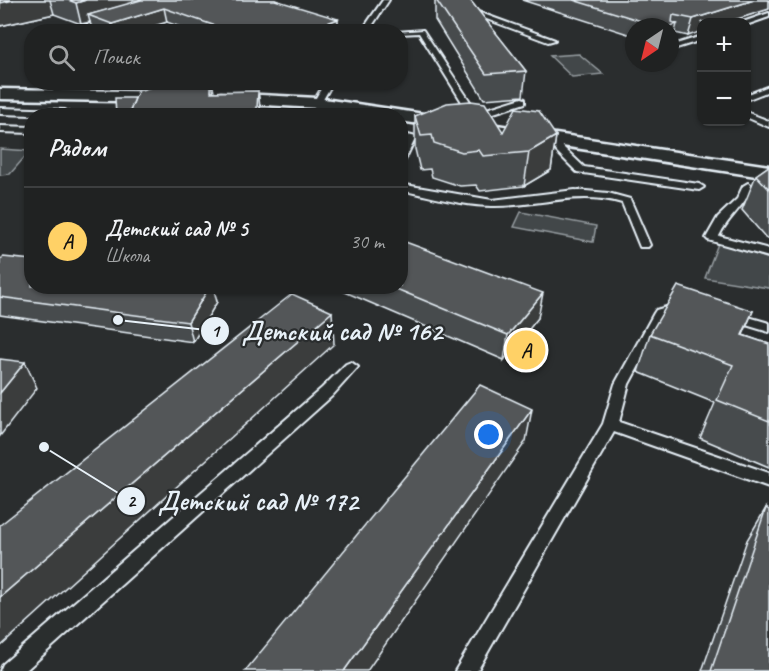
<!DOCTYPE html>
<html lang="ru">
<meta charset="utf-8">
<style>
body{margin:0;font-family:Caveat,sans-serif;background:#2d2f2f;color:#f1f3f6}
.controls{position:absolute;right:18px;top:18px;display:grid;overflow:hidden;border-radius:12px;box-shadow:0 2px 4px #0004}
.controls button{width:54px;height:54px;display:grid;place-items:center;padding:0;border:0;border-bottom:2px solid #3d3f40;background:#202222;color:#f1f3f6;font:30px sans-serif}
.compass{position:absolute;left:625px;top:18px;width:54px;height:54px;border-radius:50%;background:#202222;box-shadow:0 2px 4px #0004;rotate:215deg}
.you{position:absolute;left:489px;top:435px;width:21px;height:21px;margin:-15px;border:4px solid #fff;border-radius:50%;background:#1a73e8;box-shadow:0 0 0 9px #1a73e833}
.badge{display:grid;place-items:center;width:39px;height:39px;border-radius:50%;background:#ffd166;color:#111;font-size:20px;font-weight:700}
.pin{position:absolute;translate:-50% -50%;border:3px solid #fff;box-shadow:0 2px 6px #0006}
.list{margin:0;padding:0;list-style:none}
h2{display:flex;justify-content:space-between;align-items:center;height:78px;margin:0;padding:0 24px;font-size:26px}
h2 small{font-size:20px;font-weight:400;color:#a2a4a5}
.list li{display:grid;grid-template-columns:39px 1fr auto;gap:18px;align-items:center;box-sizing:border-box;height:108px;padding:0 24px;border-top:2px solid #3d3f40}
.list b{display:block;font-size:22px;white-space:nowrap}
.list p{margin:0;font-size:20px;white-space:nowrap;color:#a2a4a5}
.list em{font-size:20px;font-style:normal;color:#a2a4a5}
.icon{flex:none;width:33px;height:33px;fill:none;stroke:currentColor;stroke-width:2;stroke-linecap:round;stroke-linejoin:round}
.map{position:relative;flex:none;width:769px;height:671px;overflow:hidden}
.search{position:absolute;background:#202222;box-shadow:0 2px 4px #0004;left:24px;top:24px;width:384px;height:66px;display:flex;align-items:center;gap:15px;box-sizing:border-box;padding:0 21px;border-radius:24px;color:#a2a4a5;font-size:22px}
.panel{position:absolute;background:#202222;box-shadow:0 2px 4px #0004;left:24px;top:108px;width:384px;height:186px;border-radius:24px}
.map>svg:first-child{display:block}
.green{fill:#424648;stroke:#959ca0;stroke-width:1.5}
.lines{fill:none;stroke-linecap:round;stroke-linejoin:round}
.lane-casing{stroke:#e8f1f8;stroke-width:4}
.street-casing{stroke:#e8f1f8;stroke-width:5}
.lane{fill:#2a2d2e;fill-rule:evenodd}
.street{fill:#2a2d2e;fill-rule:evenodd}
.wall{fill:#474b4d;stroke:#e8f1f8;stroke-width:1.5}
.shaded-wall{fill:#3a3d3e;stroke:#e8f1f8;stroke-width:1.5}
.building{fill:#535759;stroke:#e8f1f8;stroke-width:1.5}
.leader{fill:none;stroke:#e8f1f8;stroke-width:2}
.callout-dot{fill:#e8f1f8;stroke:#2a2d2e;stroke-width:2}
.mark-label{font-size:18px;text-anchor:middle;font-weight:bold;fill:#111}
.callout-label{font-size:27px;text-anchor:middle;font-weight:bold;fill:#e8f1f8;stroke:#2a2d2e;stroke-width:4.5;stroke-linejoin:round;paint-order:stroke}
</style>
<div class="map">
<svg width="769" height="671" viewBox="0 0 769 671">
<rect width="100%" height="100%" fill="#2a2d2e"/>
<filter id="ink" filterUnits="userSpaceOnUse"><feTurbulence type="fractalNoise" baseFrequency=".0167" numOctaves="2"/><feDisplacementMap in="SourceGraphic" scale="12" xChannelSelector="R" yChannelSelector="G"/><feConvolveMatrix kernelMatrix="1 2 1 2 8 2 1 2 1" color-interpolation-filters="sRGB"/></filter>
<g filter="url(#ink)">
<g class="green">
<path d="M 579,54 L 603,74 L 572,77 L 550,56 Z"/>
<path d="M 0,149 L 30,151 L 10,174 L 0,175 Z"/>
<path d="M 521,212 L 596,226 L 593,242 L 514,227 Z"/>
<path d="M 719,241 L 769,259 L 769,288 L 705,278 Z"/>
</g>
<g class="lines">
<g class="lane-casing">
<g id="lane">
<path d="M 383,0 L 389,0 L 368,32 L 361,32 Z"/>
<path d="M 436,0 L 445,0 L 555,40 L 548,42 Z"/>
<path d="M 769,13 L 769,17 L 746,25 L 746,22 L 743,22 Z"/>
<path d="M 107,19 L 109,22 L 86,28 L 91,32 L 82,32 L 77,28 Z"/>
<path d="M 423,30 L 477,112 L 522,98 L 525,99 L 525,103 L 478,118 L 472,118 L 419,33 L 400,34 L 400,32 L 397,32 Z"/>
<path d="M 702,36 L 702,40 L 670,50 L 670,46 Z"/>
<path d="M 325,82 L 333,82 L 320,105 L 314,105 L 313,103 Z"/>
<path d="M 769,86 L 769,91 L 746,100 L 746,95 Z"/>
<path d="M 243,107 L 278,113 L 282,116 L 260,116 L 240,112 L 239,110 Z"/>
<path d="M 0,108 L 65,110 L 69,113 L 65,116 L 0,114 Z"/>
<path d="M 746,112 L 769,121 L 769,127 L 746,117 Z"/>
<path d="M 0,126 L 32,127 L 32,133 L 0,132 Z"/>
<path d="M 408,135 L 416,137 L 405,160 L 400,163 L 400,149 Z"/>
<path d="M 550,136 L 556,136 L 564,148 L 584,167 L 699,184 L 704,187 L 699,190 L 577,172 L 557,152 L 548,138 Z"/>
<path d="M 748,183 L 753,186 C 745,206 728,217 719,236 L 769,249 L 769,257 L 708,240 L 706,238 L 718,217 L 737,199 L 743,186 Z"/>
<path d="M 400,184 L 492,200 L 575,190 L 608,193 L 630,199 L 650,245 L 648,247 L 640,247 L 622,203 C 577,190 537,207 492,206 C 462,206 431,196 400,190 Z"/>
<path d="M 680,303 L 686,307 L 685,310 L 666,316 L 629,384 L 619,422 L 769,473 L 769,487 L 614,432 L 477,671 L 455,671 L 603,424 L 615,384 L 654,313 L 656,310 Z"/>
<path d="M 731,312 L 769,323 L 769,332 L 726,319 L 724,316 Z"/>
<path d="M 351,362 L 358,367 L 332,396 L 25,671 L 0,671 L 3,664 L 322,388 L 346,364 Z"/>
</g>
</g>
<g class="street-casing">
<g id="street">
<path d="M 0,89 L 175,92 L 181,93 L 184,97 L 181,101 L 175,102 L 0,99 Z"/>
<path d="M 221,93 L 317,98 L 769,166 L 769,178 L 400,121 L 400,116 L 363,116 L 317,108 L 215,102 L 212,98 L 215,94 Z"/>
</g>
</g>
<use href="#lane" class="lane"/>
<use href="#street" class="street"/>
</g>
<g class="wall">
<path d="M 0,0 L 275,0 L 338,32 L 194,32 L 167,22 L 135,32 L 99,32 L 92,29 L 90,22 L 81,24 L 54,14 L 0,26 Z"/>
<path d="M 435,0 L 470,0 L 526,71 L 523,96 L 484,99 L 435,20 Z"/>
<path d="M 522,0 L 769,0 L 769,9 L 728,22 L 702,22 L 688,36 L 675,33 L 673,40 L 670,27 L 634,27 L 634,36 Z"/>
<path d="M 118,82 L 157,82 L 154,87 L 169,82 L 212,82 L 214,92 L 258,91 L 261,116 L 116,116 L 144,89 L 119,89 Z"/>
<path d="M 415,116 L 503,132 L 556,136 L 551,170 L 524,186 L 480,191 L 476,185 L 460,186 L 432,177 L 430,169 L 420,170 L 415,149 Z"/>
<path d="M 769,166 L 769,238 L 766,238 L 742,210 L 756,175 Z"/>
<path d="M 0,260 L 32,286 L 213,286 L 217,302 L 193,342 L 0,315 Z"/>
<path d="M 331,286 L 400,286 L 538,318 L 504,360 Z"/>
<path d="M 753,311 L 743,335 L 769,344 L 769,467 L 700,438 L 715,403 L 638,372 L 650,334 Z"/>
<path d="M 766,508 L 769,671 L 702,671 L 747,540 Z"/>
</g>
<g class="shaded-wall">
<path d="M 0,0 L 50,0 L 54,14 L 0,26 Z"/>
<path d="M 86,0 L 145,0 L 88,15 L 90,22 L 81,24 L 76,3 Z"/>
<path d="M 754,0 L 769,0 L 769,9 L 728,22 L 702,22 L 702,31 L 688,36 L 693,19 Z"/>
<path d="M 164,8 L 167,22 L 135,32 L 113,32 L 112,24 Z"/>
<path d="M 338,19 L 338,32 L 302,32 Z"/>
<path d="M 677,24 L 673,40 L 670,41 L 670,27 L 667,27 Z"/>
<path d="M 150,82 L 157,82 L 152,89 Z"/>
<path d="M 211,82 L 212,82 L 216,109 L 211,92 Z"/>
<path d="M 258,91 L 261,116 L 239,116 Z"/>
<path d="M 556,136 L 551,170 L 524,186 L 529,152 Z"/>
<path d="M 210,286 L 213,286 L 217,302 L 193,342 L 188,322 Z"/>
<path d="M 543,293 L 538,318 L 504,360 L 508,335 Z"/>
<path d="M 332,312 L 334,344 L 0,647 L 0,597 Z"/>
<path d="M 25,362 L 37,388 L 0,436 L 0,393 Z"/>
<path d="M 532,409 L 526,441 L 367,671 L 344,671 Z"/>
</g>
<g class="building">
<path d="M 0,0 L 14,0 L 0,3 Z"/>
<path d="M 68,0 L 86,0 L 76,3 Z"/>
<path d="M 141,0 L 275,0 L 338,19 L 302,32 L 233,32 L 164,8 L 112,24 L 88,15 Z"/>
<path d="M 436,0 L 470,0 L 526,71 L 486,74 Z"/>
<path d="M 573,0 L 754,0 L 693,19 L 673,15 L 672,22 L 677,24 L 667,27 L 661,27 Z"/>
<path d="M 169,82 L 211,82 L 211,92 L 258,91 L 257,109 L 239,116 L 141,116 L 130,111 L 138,91 Z"/>
<path d="M 115,98 L 135,98 L 130,111 L 127,116 L 116,116 Z"/>
<path d="M 471,101 L 485,103 L 503,132 L 516,108 L 539,111 L 556,136 L 529,152 L 483,156 L 479,150 L 462,152 L 434,143 L 432,135 L 421,136 L 415,116 L 447,103 Z"/>
<path d="M 769,166 L 769,189 L 756,175 Z"/>
<path d="M 400,240 L 543,293 L 508,335 L 389,286 L 400,286 Z"/>
<path d="M 3,257 L 32,260 L 32,286 L 210,286 L 188,322 L 0,297 L 0,260 Z"/>
<path d="M 678,286 L 753,311 L 742,335 L 769,344 L 769,421 L 717,400 L 733,365 L 650,334 Z"/>
<path d="M 292,294 L 332,312 L 0,597 L 0,525 Z"/>
<path d="M 0,359 L 25,362 L 0,393 Z"/>
<path d="M 480,385 L 532,409 L 344,671 L 245,671 Z"/>
<path d="M 766,508 L 769,510 L 769,671 L 711,671 Z"/>
</g>
</g>
<path class="leader" d="M118 320L215 331M44 447L131 501"/>
<g class="callout-dot">
<circle cx="118" cy="320" r="6"/>
<circle cx="44" cy="447" r="6"/>
<circle cx="215" cy="331" r="15"/>
<circle cx="131" cy="501" r="15"/>
</g>
<g class="mark-label">
<text x="215" y="337">1</text>
<text x="131" y="507">2</text>
</g>
<g class="callout-label">
<text x="342" y="340">Детский сад № 162</text>
<text x="258" y="510">Детский сад № 172</text>
</g>
</svg>
<div class="controls">
<button>+</button>
<button>−</button>
</div>
<svg class="compass" viewBox="-18 -18 36 36"><path d="M0-13l5 13h-10z" fill="#e53935"/><path d="M0 13l5-13h-10z" fill="#a2a4a5"/></svg>
<div class="you"></div>
<div class="pin badge" style="left:526px;top:350px">A</div>
<div class="search"><svg class="icon" aria-label="search" viewBox="0 0 24 24"><circle cx="10" cy="10" r="6"/><path d="M15 15l6 6"/></svg>Поиск</div>
<section class="panel">
<h2>Рядом<small></small></h2>
<ul class="list">
<li><span class="badge">A</span><div><b>Детский сад № 5</b><p>Школа</p></div><em>30 m</em></li>
</ul>
</section>
</div>
